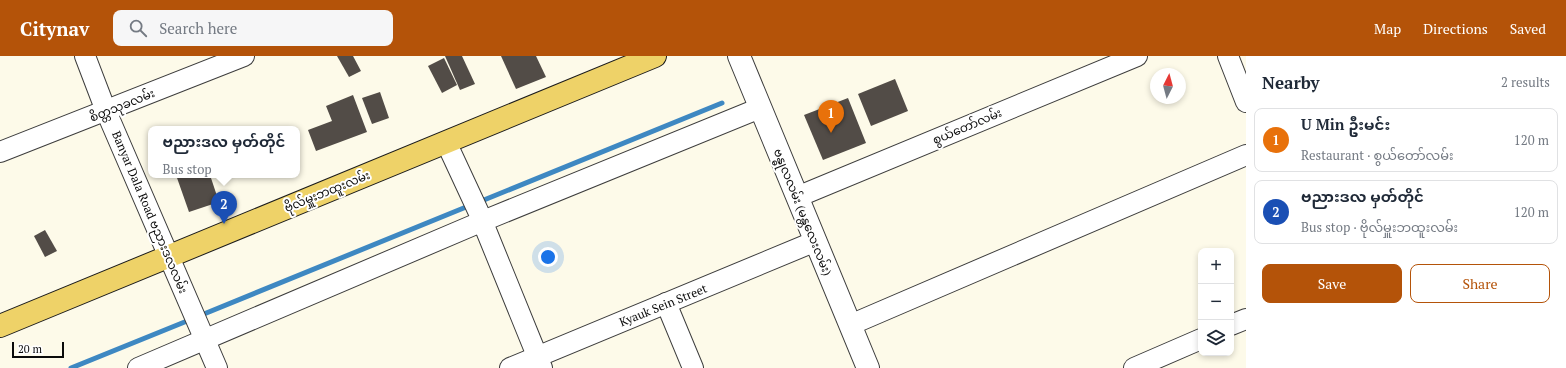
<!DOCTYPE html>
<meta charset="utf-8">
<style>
body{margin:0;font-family:"PT Serif","Noto Sans Myanmar",serif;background:#f6f6f7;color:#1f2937}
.controls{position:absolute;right:12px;bottom:12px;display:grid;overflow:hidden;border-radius:8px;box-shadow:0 2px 6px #0003}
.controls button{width:36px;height:36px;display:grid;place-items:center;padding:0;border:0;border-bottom:1px solid #e0e1e3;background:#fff;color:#1f2937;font:20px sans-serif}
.compass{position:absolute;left:1150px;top:12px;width:36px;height:36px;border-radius:50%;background:#fff;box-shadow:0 2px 6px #0003;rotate:6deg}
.scale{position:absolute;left:12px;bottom:10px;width:52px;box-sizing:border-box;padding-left:4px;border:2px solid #0a0a0a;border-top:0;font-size:11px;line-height:14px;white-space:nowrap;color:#0a0a0a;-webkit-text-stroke:3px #fff;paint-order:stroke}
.you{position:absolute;left:548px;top:201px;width:14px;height:14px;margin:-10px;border:3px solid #fff;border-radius:50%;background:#1a73e8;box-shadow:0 0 0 6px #1a73e833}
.badge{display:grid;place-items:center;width:26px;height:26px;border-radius:50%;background:#b45309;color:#fff;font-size:13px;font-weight:700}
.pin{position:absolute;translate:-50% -33px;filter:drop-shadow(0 1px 2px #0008)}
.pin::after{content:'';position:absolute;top:21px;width:14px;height:12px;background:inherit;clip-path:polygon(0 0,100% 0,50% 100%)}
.popup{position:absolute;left:148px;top:70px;width:152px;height:52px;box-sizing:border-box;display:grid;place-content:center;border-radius:8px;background:#fff;filter:drop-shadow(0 1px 3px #0005);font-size:13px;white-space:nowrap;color:#747a83}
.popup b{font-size:15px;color:#1f2937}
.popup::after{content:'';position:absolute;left:50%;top:100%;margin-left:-8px;border:8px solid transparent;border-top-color:#fff}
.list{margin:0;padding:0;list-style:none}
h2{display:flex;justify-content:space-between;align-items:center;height:52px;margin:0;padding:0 16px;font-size:17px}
h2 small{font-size:13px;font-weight:400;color:#747a83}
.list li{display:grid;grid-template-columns:26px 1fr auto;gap:12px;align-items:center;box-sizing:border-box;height:64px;margin:0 8px 8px;padding:0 8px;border:1px solid #e0e1e3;border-radius:8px}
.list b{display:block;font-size:15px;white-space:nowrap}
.list p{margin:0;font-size:13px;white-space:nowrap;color:#747a83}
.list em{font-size:13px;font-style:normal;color:#747a83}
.actions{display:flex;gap:8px;padding:12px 16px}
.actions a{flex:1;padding:9px 0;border:1px solid #b45309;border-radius:8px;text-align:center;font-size:14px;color:#b45309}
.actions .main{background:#b45309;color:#fff}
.icon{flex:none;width:22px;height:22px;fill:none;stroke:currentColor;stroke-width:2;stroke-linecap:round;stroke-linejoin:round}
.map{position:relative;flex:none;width:1246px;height:312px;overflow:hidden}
header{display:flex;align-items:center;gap:24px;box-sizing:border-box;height:56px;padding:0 20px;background:#b45309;color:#fff}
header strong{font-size:19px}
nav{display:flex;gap:22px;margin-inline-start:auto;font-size:14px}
.search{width:280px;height:36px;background:#f6f6f7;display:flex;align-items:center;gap:10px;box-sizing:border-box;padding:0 14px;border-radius:8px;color:#747a83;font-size:15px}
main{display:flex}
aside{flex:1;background:#fff}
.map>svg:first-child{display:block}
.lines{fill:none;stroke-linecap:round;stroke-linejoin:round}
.stream{stroke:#3e88c2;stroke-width:5}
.building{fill:#524c47}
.minor-casing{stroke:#3d3d3d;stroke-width:22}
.tertiary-casing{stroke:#3d3d3d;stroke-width:24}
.primary-casing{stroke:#1b1b1b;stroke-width:24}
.minor{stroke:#fff;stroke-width:20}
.tertiary{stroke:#fff;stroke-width:22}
.primary{stroke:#eed268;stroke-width:22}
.labels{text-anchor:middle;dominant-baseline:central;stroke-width:4;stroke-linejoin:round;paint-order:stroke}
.street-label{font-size:12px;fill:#0a0a0a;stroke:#fff}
</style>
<header>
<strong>Citynav</strong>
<div class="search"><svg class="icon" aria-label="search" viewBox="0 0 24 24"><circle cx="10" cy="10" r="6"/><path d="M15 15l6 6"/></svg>Search here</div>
<nav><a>Map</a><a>Directions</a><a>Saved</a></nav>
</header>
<main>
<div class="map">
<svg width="1246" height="312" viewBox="0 0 1246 312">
<rect width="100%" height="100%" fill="#fdfae9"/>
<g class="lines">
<g class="stream">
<path d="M 479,146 L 722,47"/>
<path d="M 199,260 L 471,149"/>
<path d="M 71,312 L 192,263"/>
</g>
</g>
<g class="building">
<path d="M 337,0 L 353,0 L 361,15 L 349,21 Z"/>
<path d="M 445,0 L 462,0 L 475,28 L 460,34 Z"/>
<path d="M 501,0 L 536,0 L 546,21 L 516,33 Z"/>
<path d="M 444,2 L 457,29 L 442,37 L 428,10 Z"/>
<path d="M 895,23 L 908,55 L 871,70 L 858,38 Z"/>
<path d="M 380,36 L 389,62 L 372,68 L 362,42 Z"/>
<path d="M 353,39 L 367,76 L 316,95 L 308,74 L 332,65 L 326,50 Z"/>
<path d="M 848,42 L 866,87 L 823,104 L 804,59 Z"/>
<path d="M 176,119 L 210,119 L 219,146 L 189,156 Z"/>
<path d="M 45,174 L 57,195 L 45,201 L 34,180 Z"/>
</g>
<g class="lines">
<g class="minor-casing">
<g id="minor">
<path d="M 85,0 L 106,55 L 217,312"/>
<path d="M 1228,0 L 1246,46"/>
<path d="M 446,86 L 479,157 L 542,312"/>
<path d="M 0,96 L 244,0"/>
<path d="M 797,141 L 1137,0"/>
<path d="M 666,247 L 693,312"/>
<path d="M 850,269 L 1246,99"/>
<path d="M 1231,269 L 1246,263"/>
<path d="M 138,312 L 483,165 L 760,52"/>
<path d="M 510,312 L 816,185"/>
<path d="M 1134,312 L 1201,283"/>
</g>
</g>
<g class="tertiary-casing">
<path id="tertiary" d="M 739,0 L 868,312"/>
</g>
<g class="primary-casing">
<path id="primary" d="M 0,270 L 655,0"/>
</g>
<use href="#minor" class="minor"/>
<use href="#tertiary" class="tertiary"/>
<use href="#primary" class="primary"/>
</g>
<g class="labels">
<g class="street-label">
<text transform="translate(122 49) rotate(-22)">စိတ္တသုခလမ်း</text>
<text transform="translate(967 70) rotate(-23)">စွယ်တော်လမ်း</text>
<text transform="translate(327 135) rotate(-22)">ဗိုလ်မှူးဘထူးလမ်း</text>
<text transform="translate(150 156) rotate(67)">Banyar Dala Road ဗညားဒလလမ်း</text>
<text transform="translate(803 156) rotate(68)">ဗန္ဓုလလမ်း (မန္တလေးလမ်း)</text>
<text transform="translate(663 249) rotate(-22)">Kyauk Sein Street</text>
</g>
</g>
</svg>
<div class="controls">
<button>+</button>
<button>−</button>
<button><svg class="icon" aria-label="layers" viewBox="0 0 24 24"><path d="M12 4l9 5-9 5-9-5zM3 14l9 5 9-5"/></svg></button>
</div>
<svg class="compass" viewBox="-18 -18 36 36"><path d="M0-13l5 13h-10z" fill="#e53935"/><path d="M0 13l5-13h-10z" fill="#747a83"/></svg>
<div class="scale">20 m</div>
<div class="you"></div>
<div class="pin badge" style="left:831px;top:77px;background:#e8710a">1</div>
<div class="pin badge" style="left:224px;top:168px;background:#1a4fb4">2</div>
<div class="popup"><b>ဗညားဒလ မှတ်တိုင်</b>Bus stop</div>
</div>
<aside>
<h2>Nearby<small>2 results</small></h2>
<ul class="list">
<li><span class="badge" style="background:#e8710a">1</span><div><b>U Min ဦးမင်း</b><p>Restaurant · စွယ်တော်လမ်း</p></div><em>120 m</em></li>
<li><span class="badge" style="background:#1a4fb4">2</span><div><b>ဗညားဒလ မှတ်တိုင်</b><p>Bus stop · ဗိုလ်မှူးဘထူးလမ်း</p></div><em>120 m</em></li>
</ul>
<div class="actions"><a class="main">Save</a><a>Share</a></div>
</aside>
</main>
